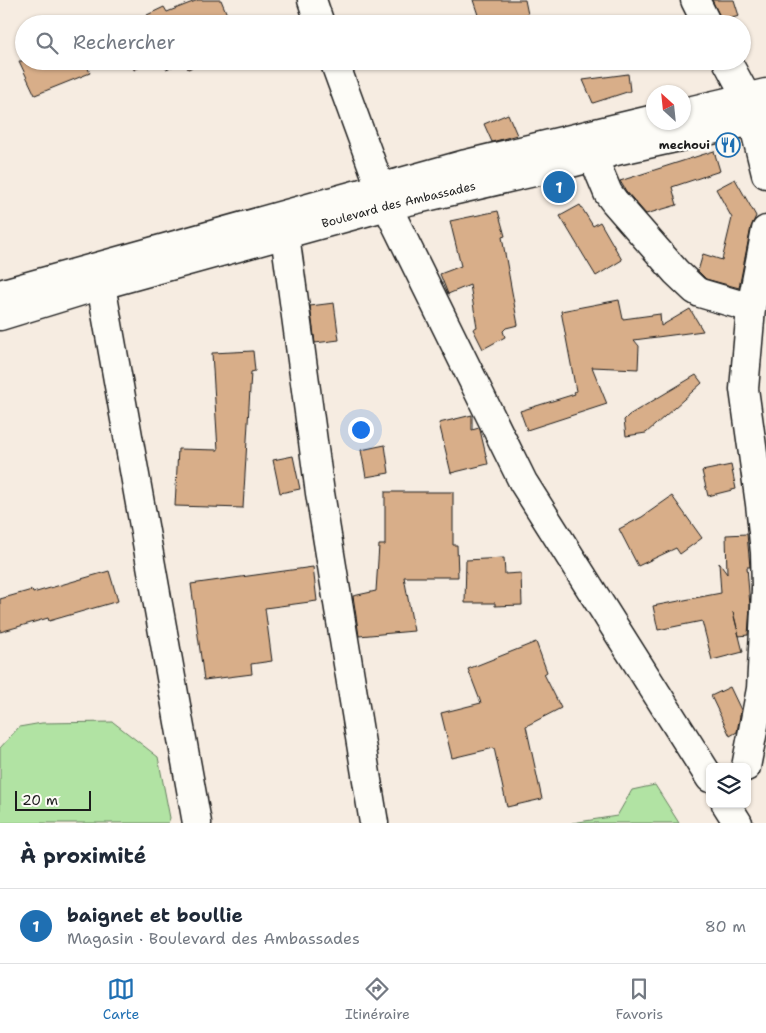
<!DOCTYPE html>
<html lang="fr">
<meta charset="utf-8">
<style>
body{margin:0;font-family:"Shantell Sans",sans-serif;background:#f2f2f3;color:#1f2937}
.controls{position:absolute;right:15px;bottom:15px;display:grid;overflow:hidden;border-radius:8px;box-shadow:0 1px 4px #0004}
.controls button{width:45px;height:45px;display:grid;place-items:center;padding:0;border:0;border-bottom:1px solid #e0e1e3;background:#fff;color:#1f2937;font:25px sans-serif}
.compass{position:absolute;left:646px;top:85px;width:45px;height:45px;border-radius:50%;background:#fff;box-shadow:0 1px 4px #0004;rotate:333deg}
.scale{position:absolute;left:15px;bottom:12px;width:76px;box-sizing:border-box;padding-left:5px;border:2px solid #1c1c1c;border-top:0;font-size:14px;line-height:18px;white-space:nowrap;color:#1c1c1c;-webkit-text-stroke:4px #fdfcf7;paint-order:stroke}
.you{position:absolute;left:360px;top:429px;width:18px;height:18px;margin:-12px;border:4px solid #fff;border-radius:50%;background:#1a73e8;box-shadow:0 0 0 8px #1a73e833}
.badge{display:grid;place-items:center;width:32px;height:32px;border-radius:50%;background:#1f6fb2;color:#fff;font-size:16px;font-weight:700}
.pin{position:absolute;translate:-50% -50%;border:2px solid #fff;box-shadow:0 1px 5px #0006}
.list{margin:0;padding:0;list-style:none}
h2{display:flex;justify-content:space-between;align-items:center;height:65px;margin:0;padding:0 20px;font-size:21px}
h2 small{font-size:16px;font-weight:400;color:#747a83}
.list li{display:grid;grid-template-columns:32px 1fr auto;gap:15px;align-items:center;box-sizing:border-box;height:75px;padding:0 20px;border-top:1px solid #e0e1e3}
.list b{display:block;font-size:19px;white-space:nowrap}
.list p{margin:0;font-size:16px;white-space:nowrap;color:#747a83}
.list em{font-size:16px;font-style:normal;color:#747a83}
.icon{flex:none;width:28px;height:28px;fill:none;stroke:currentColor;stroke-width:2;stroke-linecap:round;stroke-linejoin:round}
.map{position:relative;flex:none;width:766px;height:823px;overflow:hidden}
.search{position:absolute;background:#fff;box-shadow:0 1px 4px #0004;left:15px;right:15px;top:15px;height:55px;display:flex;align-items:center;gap:12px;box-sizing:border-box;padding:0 18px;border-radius:28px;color:#747a83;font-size:19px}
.sheet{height:140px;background:#fff}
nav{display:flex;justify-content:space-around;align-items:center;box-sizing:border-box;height:70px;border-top:1px solid #e0e1e3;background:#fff;font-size:14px;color:#747a83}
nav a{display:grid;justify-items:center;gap:2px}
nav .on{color:#1f6fb2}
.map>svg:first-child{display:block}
.green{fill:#b1e3a3;stroke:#668060}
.building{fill:#d8ae89;stroke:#1c1c1c}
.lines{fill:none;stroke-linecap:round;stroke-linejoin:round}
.minor-casing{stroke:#1c1c1c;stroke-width:31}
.major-casing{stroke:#1c1c1c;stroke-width:31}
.minor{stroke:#fdfcf7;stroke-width:28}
.major{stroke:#fdfcf7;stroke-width:28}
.labels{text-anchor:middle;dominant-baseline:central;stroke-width:4.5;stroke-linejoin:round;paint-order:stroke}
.poi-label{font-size:12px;font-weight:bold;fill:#1c1c1c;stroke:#fdfcf7;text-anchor:end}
.street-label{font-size:12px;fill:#1c1c1c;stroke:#fdfcf7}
</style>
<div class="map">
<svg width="766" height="823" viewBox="0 0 766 823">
<rect width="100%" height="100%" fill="#f6ece1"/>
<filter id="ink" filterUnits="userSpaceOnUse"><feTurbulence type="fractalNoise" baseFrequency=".02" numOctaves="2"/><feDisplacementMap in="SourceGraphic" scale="10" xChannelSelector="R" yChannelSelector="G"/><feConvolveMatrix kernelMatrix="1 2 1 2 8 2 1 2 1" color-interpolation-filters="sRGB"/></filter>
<g filter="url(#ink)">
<g class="green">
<path d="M 113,722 L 158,757 L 170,818 L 168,823 L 0,823 L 0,748 L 19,727 L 42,723 Z"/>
<path d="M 655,785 L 679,823 L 572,823 L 617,816 L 632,790 Z"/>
</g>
<g class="building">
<path d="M 198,0 L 221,0 L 231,24 L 136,24 L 149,18 L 147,15 L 164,7 L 167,12 Z"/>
<path d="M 473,0 L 525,0 L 530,24 L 481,24 Z"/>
<path d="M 712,0 L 734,0 L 739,16 L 722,21 Z"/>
<path d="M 19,61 L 85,61 L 90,73 L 35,95 Z"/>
<path d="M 132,61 L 152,61 L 134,70 Z"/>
<path d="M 162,61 L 207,61 L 188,69 L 185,62 L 166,69 Z"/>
<path d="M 628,74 L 630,91 L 593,103 L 583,80 Z"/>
<path d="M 508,114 L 517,135 L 492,142 L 484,124 Z"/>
<path d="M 714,151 L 720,171 L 672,187 L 677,205 L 646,214 L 626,191 L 620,181 Z"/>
<path d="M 735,179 L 756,216 L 751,227 L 739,288 L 706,279 L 698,271 L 703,254 L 722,260 L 732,218 L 716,189 Z"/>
<path d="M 580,205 L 593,226 L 600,222 L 622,260 L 596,276 L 560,216 Z"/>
<path d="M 498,211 L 505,236 L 502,237 L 518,325 L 506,328 L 503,331 L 505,337 L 483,349 L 473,329 L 477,327 L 470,285 L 448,294 L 440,274 L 461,266 L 450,221 Z"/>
<path d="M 619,300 L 623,319 L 660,314 L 661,326 L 690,309 L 703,331 L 634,340 L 639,346 L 638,369 L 592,367 L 607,404 L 527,430 L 520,411 L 575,394 L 574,392 L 576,391 L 561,311 Z"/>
<path d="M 334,303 L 339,340 L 315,343 L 310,306 Z"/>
<path d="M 253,351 L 255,371 L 251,372 L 243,508 L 175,506 L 178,449 L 218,450 L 212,353 Z"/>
<path d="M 696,375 L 702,383 L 646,433 L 626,436 L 624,420 L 629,415 Z"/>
<path d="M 472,415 L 472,430 L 479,428 L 480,430 L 488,464 L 451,473 L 439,423 Z"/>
<path d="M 385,445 L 389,473 L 366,477 L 361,450 Z"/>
<path d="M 293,456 L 300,489 L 280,493 L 273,460 Z"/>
<path d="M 731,465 L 736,489 L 708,496 L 702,471 Z"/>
<path d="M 385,492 L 453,492 L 453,545 L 457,545 L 458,577 L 404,577 L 414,631 L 359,636 L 353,596 L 376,591 L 379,545 L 385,545 Z"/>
<path d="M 672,496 L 702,538 L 680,554 L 676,548 L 638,566 L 619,529 L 642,517 Z"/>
<path d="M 747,534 L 750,567 L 747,567 L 750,606 L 748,635 L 739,636 L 733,612 L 743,652 L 712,660 L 702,621 L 658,630 L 653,606 L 721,593 L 719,563 L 727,574 L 726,535 Z"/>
<path d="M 504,558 L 505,574 L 521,573 L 522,605 L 495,606 L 495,603 L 465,603 L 466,560 Z"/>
<path d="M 313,567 L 317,601 L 265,608 L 272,661 L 251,664 L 252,674 L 204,680 L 191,584 Z"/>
<path d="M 109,571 L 118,601 L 49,621 L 48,618 L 0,632 L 0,599 L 32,590 L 33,593 Z"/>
<path d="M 536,642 L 547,672 L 544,674 L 561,708 L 526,726 L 542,799 L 507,807 L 494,748 L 452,758 L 441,713 L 481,703 L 468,669 Z"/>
<path d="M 730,687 L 741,710 L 737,732 L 730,736 L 711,696 Z"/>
</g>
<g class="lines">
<g class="minor-casing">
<g id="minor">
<path d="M 312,0 L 320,24"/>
<path d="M 695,0 L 707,24"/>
<path d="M 334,61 L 387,206 L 523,482 L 710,778"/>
<path d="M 727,61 L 747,98 L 766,174"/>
<path d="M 593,157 L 608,193 L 614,201 L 676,272 L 695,290 L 700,293 L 751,308"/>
<path d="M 766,230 L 751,308 L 744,389 L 760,504 L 765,552 L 766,587"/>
<path d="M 285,235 L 320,493 L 374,823"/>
<path d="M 101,285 L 197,823"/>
<path d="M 746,767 L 761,689 L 766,590"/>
<path d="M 726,804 L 738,823"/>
</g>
</g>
<g class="major-casing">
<g id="major">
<path d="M 684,112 L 766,93"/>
<path d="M 0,294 L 466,164 L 654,119"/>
<path id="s1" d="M 0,316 L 101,285 L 387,206 L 556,167 L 620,150 L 766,118"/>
</g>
</g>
<use href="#minor" class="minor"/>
<use href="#major" class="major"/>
</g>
</g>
<defs>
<g id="restaurant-ring" transform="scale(1.25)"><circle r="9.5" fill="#fdfcf7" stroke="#1f6fb2" stroke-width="1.5"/><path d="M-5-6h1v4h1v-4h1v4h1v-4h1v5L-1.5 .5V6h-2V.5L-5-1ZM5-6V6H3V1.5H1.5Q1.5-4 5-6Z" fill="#1f6fb2"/></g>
</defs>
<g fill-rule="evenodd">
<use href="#restaurant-ring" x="728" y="145"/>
</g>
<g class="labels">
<g class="poi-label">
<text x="710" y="145">mechoui</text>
</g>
<g class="street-label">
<text stroke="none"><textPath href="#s1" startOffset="414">Boulevard des Ambassades</textPath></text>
</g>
</g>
</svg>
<div class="controls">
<button><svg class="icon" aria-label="layers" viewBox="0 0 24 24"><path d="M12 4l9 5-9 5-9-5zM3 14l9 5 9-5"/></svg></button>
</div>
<svg class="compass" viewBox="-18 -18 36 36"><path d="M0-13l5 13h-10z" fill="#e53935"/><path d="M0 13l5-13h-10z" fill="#747a83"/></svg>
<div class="scale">20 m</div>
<div class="you"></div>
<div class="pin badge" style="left:559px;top:187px">1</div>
<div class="search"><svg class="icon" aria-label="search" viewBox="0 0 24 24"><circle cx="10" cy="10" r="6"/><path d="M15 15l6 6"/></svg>Rechercher</div>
</div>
<section class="sheet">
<h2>À proximité<small></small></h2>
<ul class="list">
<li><span class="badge">1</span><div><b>baignet et boullie</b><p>Magasin · Boulevard des Ambassades</p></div><em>80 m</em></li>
</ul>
</section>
<nav>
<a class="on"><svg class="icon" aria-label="map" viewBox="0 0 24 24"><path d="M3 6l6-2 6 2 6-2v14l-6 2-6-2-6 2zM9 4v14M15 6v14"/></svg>Carte</a>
<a><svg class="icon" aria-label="directions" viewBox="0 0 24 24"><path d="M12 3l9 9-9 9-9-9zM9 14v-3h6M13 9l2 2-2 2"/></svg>Itinéraire</a>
<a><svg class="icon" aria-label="saved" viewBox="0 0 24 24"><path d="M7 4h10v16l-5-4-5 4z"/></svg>Favoris</a>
</nav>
